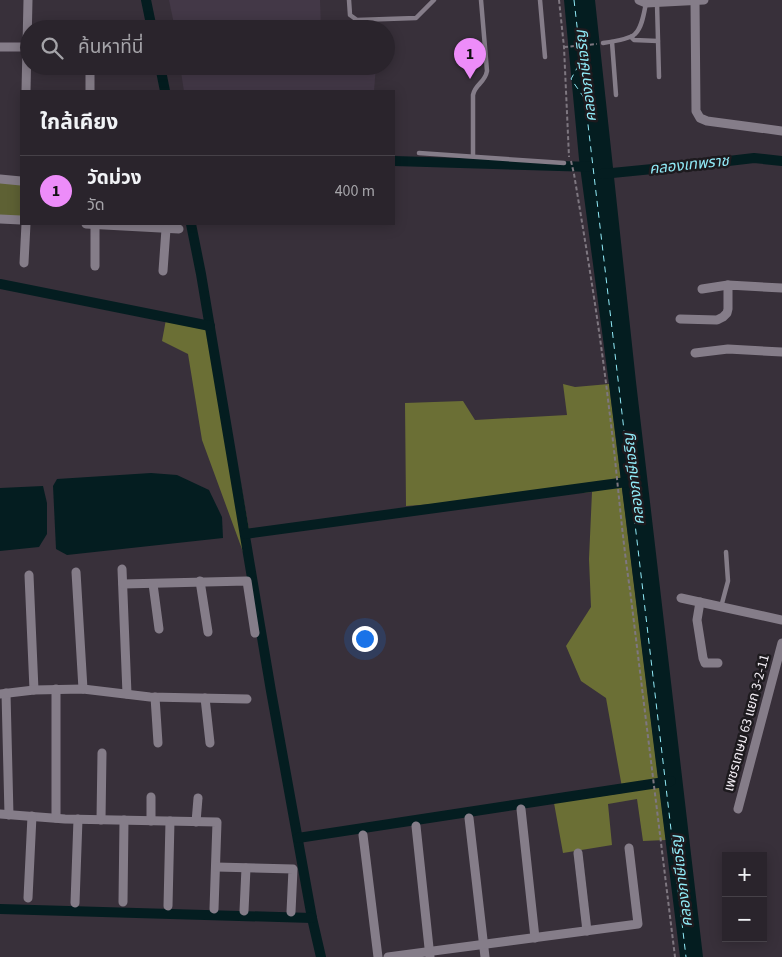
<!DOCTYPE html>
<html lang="th">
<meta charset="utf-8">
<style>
body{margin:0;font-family:"Source Sans 3","Noto Sans Thai",sans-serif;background:#322c34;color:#f1f3f6}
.controls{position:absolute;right:15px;bottom:15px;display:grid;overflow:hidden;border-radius:0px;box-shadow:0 2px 12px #0003}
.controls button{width:45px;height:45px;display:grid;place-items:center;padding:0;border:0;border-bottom:1px solid #464148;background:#2a242c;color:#f1f3f6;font:25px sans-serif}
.you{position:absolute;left:364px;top:638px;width:18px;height:18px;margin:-12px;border:4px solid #fff;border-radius:50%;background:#1a73e8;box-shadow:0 0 0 8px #1a73e833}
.badge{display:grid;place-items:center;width:32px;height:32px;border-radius:50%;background:#ed8cf9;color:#111;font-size:16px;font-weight:700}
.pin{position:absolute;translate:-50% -41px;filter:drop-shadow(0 1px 2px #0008)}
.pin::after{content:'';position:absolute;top:26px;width:18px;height:15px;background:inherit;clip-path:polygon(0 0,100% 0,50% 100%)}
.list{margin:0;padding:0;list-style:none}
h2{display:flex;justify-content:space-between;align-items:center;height:65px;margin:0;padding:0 20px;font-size:21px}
h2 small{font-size:16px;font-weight:400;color:#a5a4a9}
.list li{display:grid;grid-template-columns:32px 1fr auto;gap:15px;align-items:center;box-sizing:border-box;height:70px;padding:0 20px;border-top:1px solid #464148}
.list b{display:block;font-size:19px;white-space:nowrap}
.list p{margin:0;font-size:16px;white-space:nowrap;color:#a5a4a9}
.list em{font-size:16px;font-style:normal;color:#a5a4a9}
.icon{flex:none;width:28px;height:28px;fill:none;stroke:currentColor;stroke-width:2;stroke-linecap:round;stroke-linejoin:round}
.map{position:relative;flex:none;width:782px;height:957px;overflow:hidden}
.search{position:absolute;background:#2a242c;box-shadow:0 2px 12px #0003;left:20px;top:20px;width:375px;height:55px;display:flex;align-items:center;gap:12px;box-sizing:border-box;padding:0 18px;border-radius:28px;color:#a5a4a9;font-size:19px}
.panel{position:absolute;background:#2a242c;box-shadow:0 2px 12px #0003;left:20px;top:90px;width:375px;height:135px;border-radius:0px}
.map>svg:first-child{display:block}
.built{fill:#433847}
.green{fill:#5e6134}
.forest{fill:#6b6f35}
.water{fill:#041d20}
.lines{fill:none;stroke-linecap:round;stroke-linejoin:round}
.canal{stroke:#041d20;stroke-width:10}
.ferry{stroke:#91ebf8;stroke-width:1;stroke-dasharray:6 5;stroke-linecap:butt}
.path{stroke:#7e7780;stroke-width:2;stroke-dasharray:4 2.5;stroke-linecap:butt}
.lane{stroke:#857d89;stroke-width:4.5}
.street{stroke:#857d89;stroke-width:9}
.labels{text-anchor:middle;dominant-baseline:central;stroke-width:5;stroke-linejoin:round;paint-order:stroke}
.street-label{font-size:14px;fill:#f3eef5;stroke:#1d1a1e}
.water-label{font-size:15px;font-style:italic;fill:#91ebf8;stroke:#1d1a1e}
</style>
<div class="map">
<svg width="782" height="957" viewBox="0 0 782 957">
<rect width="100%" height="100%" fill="#38303a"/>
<g class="built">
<path d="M 169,0 L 320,0 L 321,29 L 175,29 Z"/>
<path d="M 180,66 L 376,66 L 374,91 L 184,91 Z"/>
</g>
<path class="green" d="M 0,180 L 21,180 L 21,221 L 0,220 Z"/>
<g class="forest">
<path d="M 167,314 L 212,323 L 249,530 L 246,560 L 202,440 L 188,354 L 162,341 Z"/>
<path d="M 563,384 L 575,387 L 609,384 L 666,840 L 643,841 L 637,799 L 608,804 L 612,845 L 563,853 L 554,803 L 623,793 L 606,698 L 581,681 L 566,646 L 591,607 L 589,559 L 592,492 L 406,506 L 405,403 L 463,401 L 475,420 L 567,415 Z"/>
</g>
<g class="water">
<path d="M 564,0 L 595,0 L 636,382 L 703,957 L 680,957 L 609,384 L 579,159 Z"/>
<path d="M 151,473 L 177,475 L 209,490 L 222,517 L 223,538 L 67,555 L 56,549 L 53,486 L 57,479 Z"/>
<path d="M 43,486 L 47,503 L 47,534 L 39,547 L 0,551 L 0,488 Z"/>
</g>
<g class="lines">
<g class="canal">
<path d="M 146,0 L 152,29"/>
<path d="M 160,66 L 165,91"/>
<path d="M 394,161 L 593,167"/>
<path d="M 602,174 L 703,164 L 754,158 L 782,161"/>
<path d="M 191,224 L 201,274 L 271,691 L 312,918 L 321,957"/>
<path d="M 0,284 L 210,326"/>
<path d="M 245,534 L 634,481"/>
<path d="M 298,838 L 671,781"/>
<path d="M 0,909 L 312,918"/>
</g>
<path class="ferry" d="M 574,0 L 581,61 L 571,79 L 585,99 L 686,957"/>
<g class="path">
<path d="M 559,0 L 564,47 L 569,157"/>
<path d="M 564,47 L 597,44"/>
<path d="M 571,161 L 574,174 C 587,252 600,330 609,408 C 617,469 621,530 630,590 L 675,957"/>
</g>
<g class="lane">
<path d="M 349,0 L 350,15 L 357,20 L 416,18 L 434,0"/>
<path d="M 540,0 L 545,57"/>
<path d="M 657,3 L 659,77"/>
<path d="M 631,37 L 634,40 L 658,41"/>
<path d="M 612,42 L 616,95"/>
<path d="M 603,43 C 610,42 630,39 635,34 C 642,28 644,13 646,3"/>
<path d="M 419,153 L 564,163"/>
<path d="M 473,156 L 473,95 C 475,84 485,83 487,71 L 481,0"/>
<path d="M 721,607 L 728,581 L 726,552"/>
</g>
<g class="street">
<path d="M 639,0 L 646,3 L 704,0"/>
<path d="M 695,1 L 696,111 L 700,118 L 707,121 L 782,131"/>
<path d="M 0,47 L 29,47"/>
<path d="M 26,91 L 28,0"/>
<path d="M 90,91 L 90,66"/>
<path d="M 0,179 L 21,181"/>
<path d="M 0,219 L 21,220"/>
<path d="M 86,224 L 179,229"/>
<path d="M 24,263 L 26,224"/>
<path d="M 95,266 L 95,224"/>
<path d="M 163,271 L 166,229"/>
<path d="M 702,289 L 728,285"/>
<path d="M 680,319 L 717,320 L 723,317 L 727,313 L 728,309 L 728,285 L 782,288"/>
<path d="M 695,353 L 728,349 L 782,352"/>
<path d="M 122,569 L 127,694"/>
<path d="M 76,572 L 83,689"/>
<path d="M 29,575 L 34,690"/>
<path d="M 200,581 L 208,632"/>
<path d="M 123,584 L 247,581 L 255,633"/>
<path d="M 153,584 L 159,629"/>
<path d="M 681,598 L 782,620"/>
<path d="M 700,602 L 697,620 L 703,658 L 705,663 L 718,663"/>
<path d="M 6,693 L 9,815"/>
<path d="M 0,694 L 34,690 L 83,689 L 150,697 L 247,699"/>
<path d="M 155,697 L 158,743"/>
<path d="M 205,698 L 210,743"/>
<path d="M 521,809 L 535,938"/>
<path d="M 738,809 L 782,643"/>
<path d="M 0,814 L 65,819 L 217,822 L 214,909"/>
<path d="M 56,818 L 56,689"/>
<path d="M 469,818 L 485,957"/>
<path d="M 101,820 L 102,753"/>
<path d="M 151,821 L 151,797"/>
<path d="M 196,822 L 198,798"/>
<path d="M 416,826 L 430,957"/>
<path d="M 363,835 L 378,957"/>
<path d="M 578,853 L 587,931"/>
<path d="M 216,867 L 293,869 L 291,912"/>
<path d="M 28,898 L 32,816"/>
<path d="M 123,902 L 124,820"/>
<path d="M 75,903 L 78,819"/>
<path d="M 168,906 L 170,821"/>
<path d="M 244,911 L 246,868"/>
<path d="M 388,957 L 638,924 L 629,848"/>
</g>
</g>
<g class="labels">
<g class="street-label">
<text transform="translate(747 723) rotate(-75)">เพชรเกษม 63 แยก 3-2-11</text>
</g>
<g class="water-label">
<text transform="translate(586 76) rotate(-97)">คลองภาษีเจริญ</text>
<text transform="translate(689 165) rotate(-6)">คลองเทพราช</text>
<text transform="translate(634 479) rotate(-97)">คลองภาษีเจริญ</text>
<text transform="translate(682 881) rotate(-97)">คลองภาษีเจริญ</text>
</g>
</g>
</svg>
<div class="controls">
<button>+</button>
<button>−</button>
</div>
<div class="you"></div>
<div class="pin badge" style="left:470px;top:79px">1</div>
<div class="search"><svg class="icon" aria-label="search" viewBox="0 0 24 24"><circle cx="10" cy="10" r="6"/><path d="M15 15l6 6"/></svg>ค้นหาที่นี่</div>
<section class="panel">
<h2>ใกล้เคียง<small></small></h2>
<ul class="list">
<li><span class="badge">1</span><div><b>วัดม่วง</b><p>วัด</p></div><em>400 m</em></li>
</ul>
</section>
</div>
